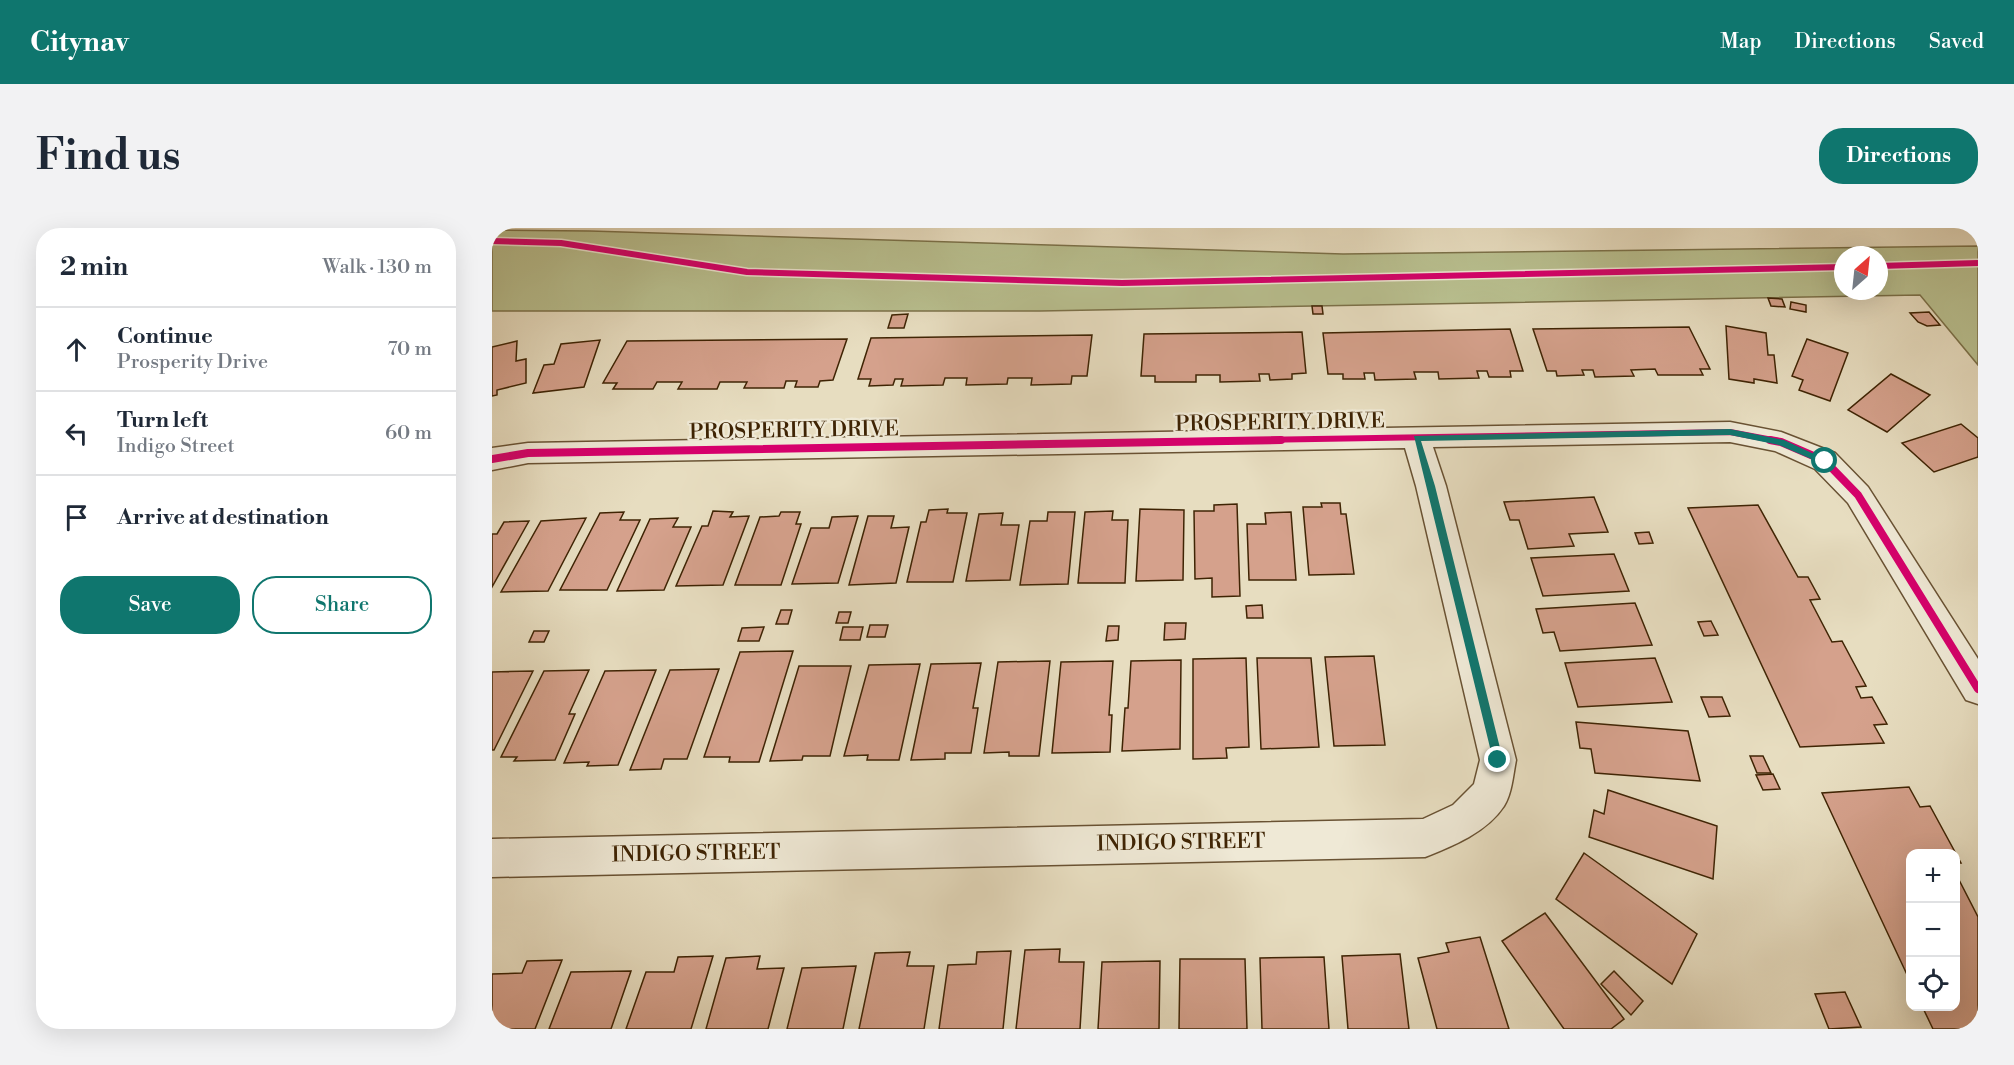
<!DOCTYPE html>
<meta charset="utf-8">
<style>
body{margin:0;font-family:"Libre Bodoni",serif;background:#f2f2f3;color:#1f2937}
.controls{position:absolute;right:18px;bottom:18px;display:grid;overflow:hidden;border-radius:12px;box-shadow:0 6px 24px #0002}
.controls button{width:54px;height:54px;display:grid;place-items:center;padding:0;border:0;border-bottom:2px solid #e0e1e3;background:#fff;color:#1f2937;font:30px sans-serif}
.compass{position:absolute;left:1342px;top:18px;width:54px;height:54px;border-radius:50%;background:#fff;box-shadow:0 6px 24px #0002;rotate:27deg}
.stop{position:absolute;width:18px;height:18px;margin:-14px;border:4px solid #0f766e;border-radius:50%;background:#fff}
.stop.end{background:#0f766e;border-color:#fff;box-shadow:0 2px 6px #0008}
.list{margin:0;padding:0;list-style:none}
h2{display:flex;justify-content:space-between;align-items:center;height:78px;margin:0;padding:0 24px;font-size:26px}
h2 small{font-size:20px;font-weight:400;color:#747a83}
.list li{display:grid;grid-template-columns:39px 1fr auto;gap:18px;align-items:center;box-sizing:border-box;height:84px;padding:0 24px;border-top:2px solid #e0e1e3}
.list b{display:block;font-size:22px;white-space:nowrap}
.list p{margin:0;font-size:20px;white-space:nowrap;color:#747a83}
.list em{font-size:20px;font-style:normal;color:#747a83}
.actions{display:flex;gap:12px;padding:18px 24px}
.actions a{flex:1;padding:14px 0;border:2px solid #0f766e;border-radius:24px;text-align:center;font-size:21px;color:#0f766e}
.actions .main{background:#0f766e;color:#fff}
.icon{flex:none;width:33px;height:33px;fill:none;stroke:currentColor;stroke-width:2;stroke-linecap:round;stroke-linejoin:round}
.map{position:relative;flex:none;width:1486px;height:801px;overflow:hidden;border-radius:24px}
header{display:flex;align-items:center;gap:36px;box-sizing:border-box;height:84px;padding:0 30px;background:#0f766e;color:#fff}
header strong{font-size:28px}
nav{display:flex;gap:33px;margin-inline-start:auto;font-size:21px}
.intro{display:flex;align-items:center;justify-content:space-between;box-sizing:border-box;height:144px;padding:0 36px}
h1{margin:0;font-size:42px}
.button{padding:15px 27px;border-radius:24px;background:#0f766e;color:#fff;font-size:21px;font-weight:700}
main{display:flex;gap:36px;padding:0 36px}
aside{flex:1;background:#fff;border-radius:24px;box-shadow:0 6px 24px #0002}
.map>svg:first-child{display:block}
.green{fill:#b9c090;stroke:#7c724a;stroke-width:1.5;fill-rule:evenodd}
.building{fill:#d5a18c;stroke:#3f2404;stroke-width:1.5}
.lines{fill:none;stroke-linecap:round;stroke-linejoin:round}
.minor-casing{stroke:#695233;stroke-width:3}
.minor{fill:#efe9d6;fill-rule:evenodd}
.cycleway-far1-casing{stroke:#efe9d6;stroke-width:9}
.cycleway-casing{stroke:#efe9d6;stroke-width:11}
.cycleway-far1{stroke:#d6006c;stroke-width:6}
.cycleway{stroke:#d6006c;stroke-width:8}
.route{fill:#0f766e}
.labels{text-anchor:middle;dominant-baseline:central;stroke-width:4.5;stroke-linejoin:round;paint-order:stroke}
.street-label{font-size:21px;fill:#3f2404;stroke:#efe9d6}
</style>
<header>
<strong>Citynav</strong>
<nav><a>Map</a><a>Directions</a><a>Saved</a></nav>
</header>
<div class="intro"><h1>Find us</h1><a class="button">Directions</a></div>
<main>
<aside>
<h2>2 min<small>Walk · 130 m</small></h2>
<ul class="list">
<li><svg class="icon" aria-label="ahead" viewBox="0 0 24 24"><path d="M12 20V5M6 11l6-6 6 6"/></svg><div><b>Continue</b><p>Prosperity Drive</p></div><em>70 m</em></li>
<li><svg class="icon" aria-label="left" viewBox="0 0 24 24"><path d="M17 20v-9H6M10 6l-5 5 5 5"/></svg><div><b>Turn left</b><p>Indigo Street</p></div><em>60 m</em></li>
<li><svg class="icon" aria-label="arrive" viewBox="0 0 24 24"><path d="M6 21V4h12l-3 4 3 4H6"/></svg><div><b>Arrive at destination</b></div></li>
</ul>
<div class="actions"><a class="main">Save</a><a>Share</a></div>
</aside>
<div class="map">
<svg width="1486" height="801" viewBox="0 0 1486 801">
<rect width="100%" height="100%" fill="#e7ddc0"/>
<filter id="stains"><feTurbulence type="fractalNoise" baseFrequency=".00333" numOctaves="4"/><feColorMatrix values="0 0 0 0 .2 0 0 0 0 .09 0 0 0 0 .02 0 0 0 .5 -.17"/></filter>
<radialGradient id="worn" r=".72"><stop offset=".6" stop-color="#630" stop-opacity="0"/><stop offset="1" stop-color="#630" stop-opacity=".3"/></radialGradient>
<path class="green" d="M 0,2 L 98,3 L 851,26 L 1486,18 L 1486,137 L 1428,67 L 548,83 L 0,83 ZM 1351,27 L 1387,27 L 1387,63 L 1351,63 Z"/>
<g class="building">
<path d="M 1276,70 L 1290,71 L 1293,79 L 1279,78 Z"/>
<path d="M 1299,74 L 1314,77 L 1314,84 L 1298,81 Z"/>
<path d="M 820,78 L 830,78 L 831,86 L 821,86 Z"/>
<path d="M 1437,84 L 1448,97 L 1435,98 L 1426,94 L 1418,85 Z"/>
<path d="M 416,86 L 412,100 L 396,100 L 400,87 Z"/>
<path d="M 1234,98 L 1274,105 L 1276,127 L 1282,127 L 1285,155 L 1262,151 L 1262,155 L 1237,151 Z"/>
<path d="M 1197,99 L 1218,141 L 1208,141 L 1211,147 L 1166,147 L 1163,141 L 1139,142 L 1142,148 L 1103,149 L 1101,142 L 1090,142 L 1092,147 L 1065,148 L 1064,143 L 1055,143 L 1041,101 Z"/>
<path d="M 1018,101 L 1031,143 L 1018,143 L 1019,149 L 997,149 L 995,143 L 985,143 L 987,150 L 947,151 L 946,144 L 922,144 L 924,151 L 883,152 L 882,145 L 872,145 L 873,151 L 851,151 L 851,146 L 836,146 L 831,105 Z"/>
<path d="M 810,104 L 814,145 L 800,146 L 800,151 L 778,152 L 777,146 L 767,146 L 768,153 L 728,154 L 728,147 L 704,147 L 704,154 L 663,154 L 663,148 L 649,148 L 652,106 Z"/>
<path d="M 600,107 L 595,148 L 580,148 L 579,156 L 539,157 L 540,150 L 516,150 L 515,156 L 474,157 L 475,150 L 453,150 L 451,157 L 409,158 L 411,151 L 403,151 L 401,157 L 377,158 L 379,151 L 366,151 L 379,110 Z"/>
<path d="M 355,111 L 341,152 L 328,153 L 326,159 L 303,159 L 305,153 L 294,153 L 292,160 L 252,160 L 255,154 L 228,154 L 225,161 L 186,161 L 190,154 L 165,154 L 161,161 L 121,161 L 125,155 L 111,155 L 135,113 Z"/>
<path d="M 1315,111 L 1356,125 L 1338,173 L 1307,162 L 1311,152 L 1300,148 Z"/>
<path d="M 108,112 L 92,159 L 41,165 L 52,137 L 62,136 L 69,116 Z"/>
<path d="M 25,113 L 24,133 L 34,131 L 34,155 L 5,162 L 5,167 L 0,168 L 0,119 Z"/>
<path d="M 1399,146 L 1438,167 L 1395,204 L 1356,182 Z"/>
<path d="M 1469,196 L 1486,210 L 1486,229 L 1442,244 L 1410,215 Z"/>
<path d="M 1102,269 L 1116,304 L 1077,306 L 1082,318 L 1036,321 L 1027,292 L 1018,292 L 1012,274 Z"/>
<path d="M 829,275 L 848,275 L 849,286 L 854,286 L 862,346 L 817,347 L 811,279 L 830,279 Z"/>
<path d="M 745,276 L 748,368 L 720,369 L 720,350 L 703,351 L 702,283 L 722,283 L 722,277 Z"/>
<path d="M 1266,277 L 1306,349 L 1316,349 L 1328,371 L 1318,372 L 1340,414 L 1350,413 L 1374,458 L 1364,459 L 1369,470 L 1380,469 L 1395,496 L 1382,497 L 1392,515 L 1308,519 L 1196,280 Z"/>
<path d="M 456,281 L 455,285 L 475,285 L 461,354 L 415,354 L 429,294 L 434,294 L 437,282 Z"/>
<path d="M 648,281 L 692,282 L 691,352 L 644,353 Z"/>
<path d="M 221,283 L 241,284 L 238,289 L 257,288 L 231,357 L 184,358 L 210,298 L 216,298 Z"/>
<path d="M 621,283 L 620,292 L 636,292 L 633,355 L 586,355 L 593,284 Z"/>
<path d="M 132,284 L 128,292 L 148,292 L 115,362 L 68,362 L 108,285 Z"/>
<path d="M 289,284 L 308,284 L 304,296 L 309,296 L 289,357 L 243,357 L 268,289 L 287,288 Z"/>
<path d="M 556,284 L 583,284 L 576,356 L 528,357 L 538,293 L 555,293 Z"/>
<path d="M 799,284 L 804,352 L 757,352 L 755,296 L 774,296 L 773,285 Z"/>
<path d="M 511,285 L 509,297 L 527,297 L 518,352 L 474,353 L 487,286 Z"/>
<path d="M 366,288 L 346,355 L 300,356 L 319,300 L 337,300 L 340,289 Z"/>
<path d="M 376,288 L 402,288 L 399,300 L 417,299 L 404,355 L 357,357 Z"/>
<path d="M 94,290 L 56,363 L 9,364 L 49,293 Z"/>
<path d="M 186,290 L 181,299 L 199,299 L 172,362 L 125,363 L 158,291 Z"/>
<path d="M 37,293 L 0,359 L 0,306 L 5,306 L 12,294 Z"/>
<path d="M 1157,304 L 1161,315 L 1147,316 L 1143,305 Z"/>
<path d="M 1122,326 L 1137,363 L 1051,368 L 1039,330 Z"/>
<path d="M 1143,375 L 1160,417 L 1068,423 L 1062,404 L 1051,405 L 1044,381 Z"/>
<path d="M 770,377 L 771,390 L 755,390 L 754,378 Z"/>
<path d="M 289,382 L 300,382 L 296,396 L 284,396 Z"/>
<path d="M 347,384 L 359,384 L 356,395 L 344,395 Z"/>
<path d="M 1219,393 L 1226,407 L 1212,408 L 1206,394 Z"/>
<path d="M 673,395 L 694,395 L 693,411 L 672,412 Z"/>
<path d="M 378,397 L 396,397 L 393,409 L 375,409 Z"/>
<path d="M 616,398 L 627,398 L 626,412 L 614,413 Z"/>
<path d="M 272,399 L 267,413 L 246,413 L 250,400 Z"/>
<path d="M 351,399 L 371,399 L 368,412 L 348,412 Z"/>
<path d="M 42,403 L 57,403 L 52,414 L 37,414 Z"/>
<path d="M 301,423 L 267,534 L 237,534 L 238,529 L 212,529 L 248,424 Z"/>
<path d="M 882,428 L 893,517 L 842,518 L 833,429 Z"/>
<path d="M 754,430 L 757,519 L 734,520 L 735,530 L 701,531 L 701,431 Z"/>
<path d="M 765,430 L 819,430 L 827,519 L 769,521 Z"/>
<path d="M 1163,430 L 1180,474 L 1086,479 L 1073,435 Z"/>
<path d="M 689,432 L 688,521 L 630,523 L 633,480 L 636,480 L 639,433 Z"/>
<path d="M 558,433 L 547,528 L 517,528 L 517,524 L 492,525 L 506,434 Z"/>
<path d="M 621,433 L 617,487 L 620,487 L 618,524 L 560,525 L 569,434 Z"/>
<path d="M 489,435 L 481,480 L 486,480 L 479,525 L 453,525 L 453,531 L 419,532 L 439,436 Z"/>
<path d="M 428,436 L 407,532 L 375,532 L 376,527 L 352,528 L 377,437 Z"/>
<path d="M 307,438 L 359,438 L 338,528 L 311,528 L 310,532 L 278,533 Z"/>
<path d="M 227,441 L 195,531 L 172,531 L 169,541 L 138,542 L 178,442 Z"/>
<path d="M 97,442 L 77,486 L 83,486 L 63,532 L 22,533 L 25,529 L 9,529 L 52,443 Z"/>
<path d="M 164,442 L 126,537 L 95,538 L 97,534 L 72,535 L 113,443 Z"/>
<path d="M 41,443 L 2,522 L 0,522 L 0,444 Z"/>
<path d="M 1209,469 L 1230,469 L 1238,488 L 1217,489 Z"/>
<path d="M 1084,494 L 1196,503 L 1208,553 L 1103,545 L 1099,521 L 1088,520 Z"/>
<path d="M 1258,528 L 1271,528 L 1279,545 L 1265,545 Z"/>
<path d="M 1281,546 L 1288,561 L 1271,562 L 1264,547 Z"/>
<path d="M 1417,559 L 1428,579 L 1438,578 L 1469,635 L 1464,635 L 1464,626 L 1418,626 L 1418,753 L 1330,565 Z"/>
<path d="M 1116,562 L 1225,598 L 1221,651 L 1097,609 L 1102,582 L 1112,586 Z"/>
<path d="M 1092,625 L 1205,706 L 1180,756 L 1064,671 Z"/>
<path d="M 1464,646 L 1486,689 L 1486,801 L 1441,801 L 1430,778 L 1464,778 Z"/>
<path d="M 1053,685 L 1132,791 L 1119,801 L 1072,801 L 1010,713 Z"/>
<path d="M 988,709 L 1017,801 L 945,801 L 926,730 L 957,724 L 954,715 Z"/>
<path d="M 568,721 L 567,734 L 592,734 L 588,801 L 524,801 L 533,722 Z"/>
<path d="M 519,723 L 511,801 L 447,801 L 456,737 L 484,736 L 485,724 Z"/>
<path d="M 418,724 L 415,738 L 442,738 L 432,801 L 367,801 L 383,725 Z"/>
<path d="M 908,726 L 917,801 L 856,801 L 850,728 Z"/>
<path d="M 221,728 L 199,801 L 134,801 L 154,744 L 182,744 L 186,729 Z"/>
<path d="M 268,728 L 265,741 L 292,740 L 276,801 L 214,801 L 234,730 Z"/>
<path d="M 832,729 L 837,801 L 770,801 L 768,730 Z"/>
<path d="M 688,731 L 753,731 L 755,801 L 687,801 Z"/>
<path d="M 70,732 L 43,801 L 0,801 L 0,746 L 30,745 L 35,733 Z"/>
<path d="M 668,733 L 667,801 L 606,801 L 610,734 Z"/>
<path d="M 364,738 L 351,801 L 295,801 L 310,740 Z"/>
<path d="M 139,743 L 119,801 L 57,801 L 79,744 Z"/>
<path d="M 1122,743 L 1151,773 L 1139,787 L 1109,756 Z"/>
<path d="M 1353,764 L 1369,799 L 1337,801 L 1323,766 Z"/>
</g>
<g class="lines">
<g class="minor-casing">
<path id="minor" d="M 1238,194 L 1289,204 L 1343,225 L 1376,259 L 1486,431 L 1486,476 L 1474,472 L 1356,275 L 1323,241 L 1283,223 L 1238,214 L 941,219 L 954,258 L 1024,532 C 1021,547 1020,565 1012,578 C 995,604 961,618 933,629 L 0,649 L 0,611 L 931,591 L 961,577 L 982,556 L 988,532 L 924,258 L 913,220 L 36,235 L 0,242 L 0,220 L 36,215 Z"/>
</g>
<use href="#minor" class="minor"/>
<g class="cycleway-far1-casing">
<g id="cycleway-far1">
<path d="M 0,13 L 69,15 L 255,44 L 630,55 L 1351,39"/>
<path d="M 1387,38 L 1486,35"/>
<path d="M 703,213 L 1238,204 L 1286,213"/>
</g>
</g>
<g class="cycleway-casing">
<g id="cycleway">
<path d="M 1278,212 L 1289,214 L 1333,233 L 1366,267 L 1486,461"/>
<path d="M 0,231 L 36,225 L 789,212"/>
</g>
</g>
<use href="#cycleway-far1" class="cycleway-far1"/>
<use href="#cycleway" class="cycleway"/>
</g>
<path class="route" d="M 1238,201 L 1292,212 L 1337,233 L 1333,237 L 1287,217 L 1238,207 L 929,213 L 943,258 L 1011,532 L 1010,536 L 1002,536 L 922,208 Z"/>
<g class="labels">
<g class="street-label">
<text transform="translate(788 195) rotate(-1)">PROSPERITY DRIVE</text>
<text transform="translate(302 203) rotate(-1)">PROSPERITY DRIVE</text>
<text transform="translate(689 615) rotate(-1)">INDIGO STREET</text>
<text transform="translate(204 626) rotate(-1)">INDIGO STREET</text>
</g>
</g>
<rect width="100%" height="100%" filter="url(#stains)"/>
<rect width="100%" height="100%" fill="url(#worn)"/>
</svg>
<div class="controls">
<button>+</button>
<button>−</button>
<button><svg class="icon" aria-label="locate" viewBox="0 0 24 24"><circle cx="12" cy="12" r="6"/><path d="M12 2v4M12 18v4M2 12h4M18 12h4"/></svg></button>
</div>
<svg class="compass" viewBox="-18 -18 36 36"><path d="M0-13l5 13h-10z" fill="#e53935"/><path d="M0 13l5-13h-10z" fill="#747a83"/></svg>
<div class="stop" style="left:1333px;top:233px"></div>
<div class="stop end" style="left:1006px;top:532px"></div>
</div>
</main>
